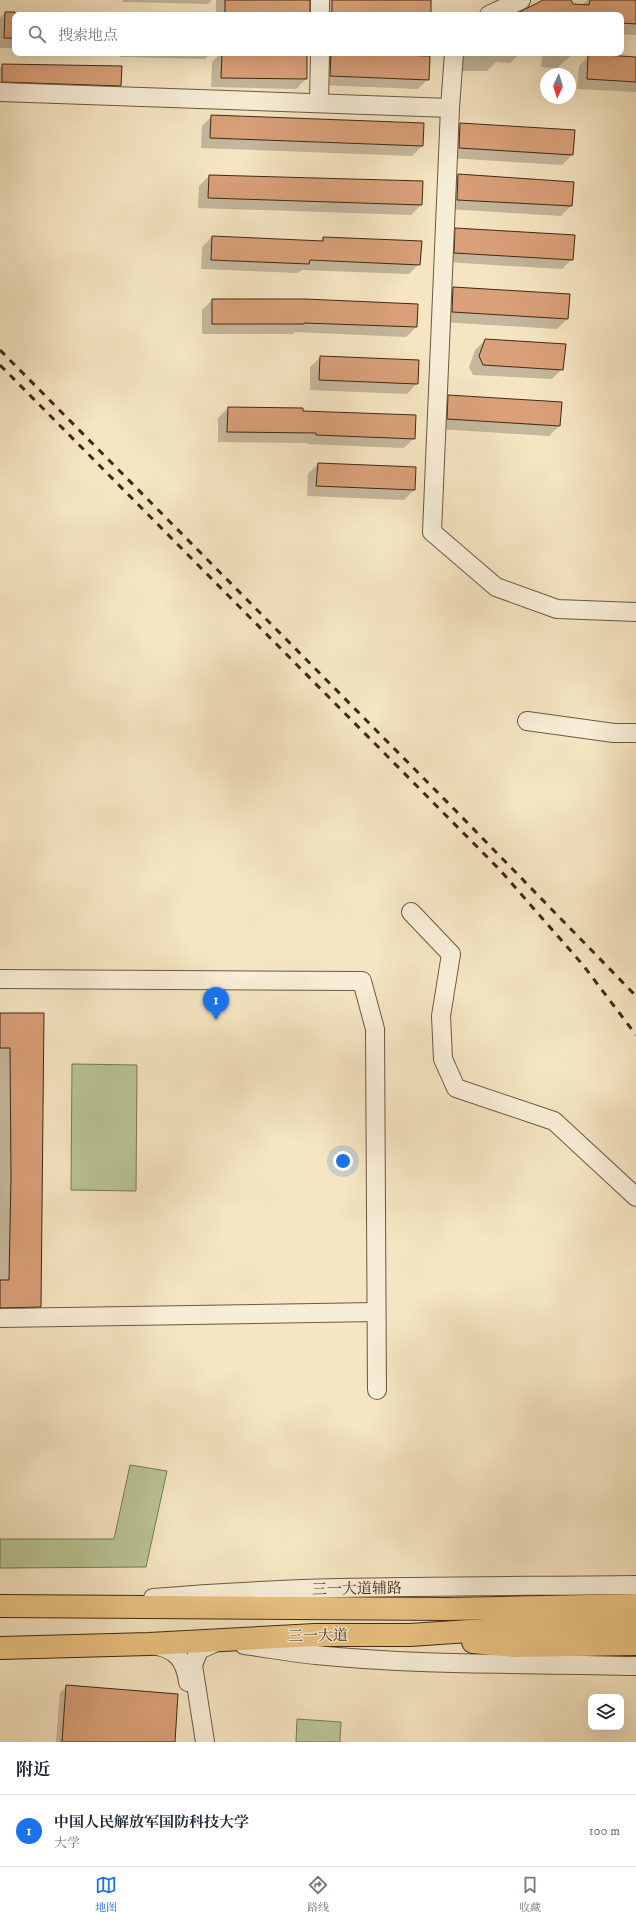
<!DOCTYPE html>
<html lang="zh">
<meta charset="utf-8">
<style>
body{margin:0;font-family:"IM FELL DW Pica","Noto Serif SC",serif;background:#f6f6f7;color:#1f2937}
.controls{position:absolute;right:12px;bottom:12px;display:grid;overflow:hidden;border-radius:8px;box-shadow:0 4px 16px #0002}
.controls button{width:36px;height:36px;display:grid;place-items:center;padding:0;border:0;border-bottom:1px solid #e0e1e3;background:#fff;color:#1f2937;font:20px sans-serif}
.compass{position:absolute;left:540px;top:68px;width:36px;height:36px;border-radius:50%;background:#fff;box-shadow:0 4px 16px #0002;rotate:184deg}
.you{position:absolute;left:343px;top:1161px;width:14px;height:14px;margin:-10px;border:3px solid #fff;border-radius:50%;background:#1a73e8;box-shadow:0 0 0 6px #1a73e833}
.badge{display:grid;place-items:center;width:26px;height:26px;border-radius:50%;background:#1a73e8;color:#fff;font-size:13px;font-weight:700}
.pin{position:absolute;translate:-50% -33px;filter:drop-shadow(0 1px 2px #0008)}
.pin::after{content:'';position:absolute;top:21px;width:14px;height:12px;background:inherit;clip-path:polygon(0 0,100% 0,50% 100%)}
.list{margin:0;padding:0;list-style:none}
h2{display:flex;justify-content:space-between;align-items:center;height:52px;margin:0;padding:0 16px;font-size:17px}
h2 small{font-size:13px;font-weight:400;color:#747a83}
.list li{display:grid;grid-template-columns:26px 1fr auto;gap:12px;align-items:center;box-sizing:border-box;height:72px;padding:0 16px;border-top:1px solid #e0e1e3}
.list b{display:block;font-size:15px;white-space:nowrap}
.list p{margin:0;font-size:13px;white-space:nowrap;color:#747a83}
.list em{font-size:13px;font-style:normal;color:#747a83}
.icon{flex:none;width:22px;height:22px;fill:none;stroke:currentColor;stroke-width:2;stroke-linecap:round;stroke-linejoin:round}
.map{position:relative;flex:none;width:636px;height:1742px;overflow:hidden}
.search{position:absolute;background:#fff;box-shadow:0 4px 16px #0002;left:12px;right:12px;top:12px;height:44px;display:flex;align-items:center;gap:10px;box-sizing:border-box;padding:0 14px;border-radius:8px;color:#747a83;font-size:15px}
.sheet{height:124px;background:#fff}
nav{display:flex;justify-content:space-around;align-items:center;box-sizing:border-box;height:56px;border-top:1px solid #e0e1e3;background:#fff;font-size:11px;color:#747a83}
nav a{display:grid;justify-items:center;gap:2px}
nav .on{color:#1a73e8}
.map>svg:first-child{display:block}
.green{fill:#b9c595;stroke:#7c7754}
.shadow{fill:#0003}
.building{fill:#d9a079;stroke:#402914}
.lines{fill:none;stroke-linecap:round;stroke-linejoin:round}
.minor-casing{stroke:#6d5840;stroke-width:20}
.highway-casing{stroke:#402914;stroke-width:24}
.minor{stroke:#f8eed7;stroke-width:18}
.highway{stroke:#eac281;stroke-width:22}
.rail{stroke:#402914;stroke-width:3;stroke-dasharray:7 7;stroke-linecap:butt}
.labels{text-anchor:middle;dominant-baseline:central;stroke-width:3;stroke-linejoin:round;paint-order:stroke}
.street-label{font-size:15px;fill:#402914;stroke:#f8eed7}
</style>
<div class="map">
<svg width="636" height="1742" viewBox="0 0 636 1742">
<rect width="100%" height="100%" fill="#f5e5c2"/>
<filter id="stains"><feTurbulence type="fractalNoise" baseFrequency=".005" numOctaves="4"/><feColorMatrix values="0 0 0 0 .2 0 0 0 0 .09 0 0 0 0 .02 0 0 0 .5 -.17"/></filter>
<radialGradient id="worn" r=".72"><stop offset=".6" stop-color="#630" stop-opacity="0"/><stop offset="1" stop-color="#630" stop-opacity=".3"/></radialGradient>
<g class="green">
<path d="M 72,1064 L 137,1065 L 136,1191 L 71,1190 Z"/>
<path d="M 130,1465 L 167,1471 L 146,1567 L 0,1568 L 0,1539 L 114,1539 Z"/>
<path d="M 297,1719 L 341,1722 L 340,1742 L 296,1742 Z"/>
</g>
<g class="shadow">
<path d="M 123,0 L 212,0 L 208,4 L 123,2 Z"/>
<rect x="216" y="0" width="93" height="15"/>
<path d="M 324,0 L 430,0 L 430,15 L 323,15 Z"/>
<path d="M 588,0 L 636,1 L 636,35 L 621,34 L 621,15 L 515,15 L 572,5 L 582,5 Z"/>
<path d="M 5,13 L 123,14 L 123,15 L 15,15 L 15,48 L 0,48 L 0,18 Z"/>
<path d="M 120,53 L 211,53 L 205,59 L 120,57 Z"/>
<path d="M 221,53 L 282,53 L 306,79 L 296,89 L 211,87 L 212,62 Z"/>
<path d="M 331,53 L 429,57 L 428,79 L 418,89 L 320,85 L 321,63 Z"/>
<path d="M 455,53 L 574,53 L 557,68 L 541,67 L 542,56 L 518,55 L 510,63 L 496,62 L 487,71 L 454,71 Z"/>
<path d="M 589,56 L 636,58 L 636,92 L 577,89 L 579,66 Z"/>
<path d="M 2,65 L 120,85 L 110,95 L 0,92 L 0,68 Z"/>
<path d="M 212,116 L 422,146 L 412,156 L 201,148 L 202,126 Z"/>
<path d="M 460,124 L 572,155 L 562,165 L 449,158 L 450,135 Z"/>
<path d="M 209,176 L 421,205 L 411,215 L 198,208 L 199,186 Z"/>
<path d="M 458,176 L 571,206 L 561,216 L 447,209 L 448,186 Z"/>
<path d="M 456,229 L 572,259 L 562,269 L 445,262 L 446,239 Z"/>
<path d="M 212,237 L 320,241 L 323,238 L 419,264 L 409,274 L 302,270 L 298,273 L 201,269 L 202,247 Z"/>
<path d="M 453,288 L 567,319 L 557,329 L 442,322 L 443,298 Z"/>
<path d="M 212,300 L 416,327 L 406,337 L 295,332 L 293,334 L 202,334 L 202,310 Z"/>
<path d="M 485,340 L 562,369 L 552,379 L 473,375 L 469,367 L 475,350 Z"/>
<path d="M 321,357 L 417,383 L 407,394 L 310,390 L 310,367 Z"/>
<path d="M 449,396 L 561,403 L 559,426 L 549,436 L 438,429 L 439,406 Z"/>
<path d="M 228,408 L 302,409 L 302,412 L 414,438 L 404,448 L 307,444 L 307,443 L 218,442 L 218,418 Z"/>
<path d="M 318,464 L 415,468 L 414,490 L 404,500 L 307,496 L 308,474 Z"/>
<path d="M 0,1014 L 43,1014 L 40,1306 L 30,1316 L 0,1317 Z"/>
<path d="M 67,1686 L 174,1742 L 56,1742 L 60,1693 Z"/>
</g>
<g class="building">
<rect x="225" y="0" width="85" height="15"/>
<path d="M 332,0 L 431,0 L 431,15 L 332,13 Z"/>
<path d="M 543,0 L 571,0 L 573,4 L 589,5 L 590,0 L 636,0 L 636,24 L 621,23 L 621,15 L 514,15 Z"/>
<path d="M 5,12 L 15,12 L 15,38 L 4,38 Z"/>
<path d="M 222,53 L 307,53 L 307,79 L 221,78 Z"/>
<path d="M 331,53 L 430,56 L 429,80 L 330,76 Z"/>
<path d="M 588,54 L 636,57 L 636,82 L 587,79 Z"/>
<path d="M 2,64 L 122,66 L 121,86 L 2,82 Z"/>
<path d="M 211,115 L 424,123 L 423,146 L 210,138 Z"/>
<path d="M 460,123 L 575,130 L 573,155 L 459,148 Z"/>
<path d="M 458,174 L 574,182 L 572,206 L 457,200 Z"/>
<path d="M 209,175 L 423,181 L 422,205 L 208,198 Z"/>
<path d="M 455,228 L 575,235 L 573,260 L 454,253 Z"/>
<path d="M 212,236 L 323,241 L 323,237 L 422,241 L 420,265 L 310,260 L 309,264 L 211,260 Z"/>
<path d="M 453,287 L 570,294 L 568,319 L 452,312 Z"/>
<path d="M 212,299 L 305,299 L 418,304 L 417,327 L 304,323 L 304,324 L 212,324 Z"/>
<path d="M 485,339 L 566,344 L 563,370 L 483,365 L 479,356 Z"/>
<path d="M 320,356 L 419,360 L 418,384 L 319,380 Z"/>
<path d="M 448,395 L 562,402 L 560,426 L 447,419 Z"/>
<path d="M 228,407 L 303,408 L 303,411 L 416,415 L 415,439 L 316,435 L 316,433 L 227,432 Z"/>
<path d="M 318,463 L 416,467 L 415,490 L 316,486 Z"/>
<path d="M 0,1013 L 44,1013 L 41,1307 L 0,1308 L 0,1280 L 9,1280 L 11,1177 L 10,1048 L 0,1048 Z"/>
<path d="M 66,1685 L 178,1694 L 175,1742 L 62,1742 Z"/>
</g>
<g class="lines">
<g class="minor-casing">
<g id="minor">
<path d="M 320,15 L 320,0"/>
<path d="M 489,15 L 521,0"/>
<path d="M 454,53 L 450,108 L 432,532 L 496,587 L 557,609 L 636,612"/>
<path d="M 0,92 L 450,108"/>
<path d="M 319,103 L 320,53"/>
<path d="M 527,721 L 614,733 L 636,733"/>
<path d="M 411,912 L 451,954 L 441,1016 L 443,1059 L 456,1088 L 554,1121 L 636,1197"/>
<path d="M 0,979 L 362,981 L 375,1029 L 377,1390"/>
<path d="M 0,1318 L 376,1312"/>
<path d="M 153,1598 C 313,1584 475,1587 636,1585"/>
<path d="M 153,1645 C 177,1649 185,1660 188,1682"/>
<path d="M 244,1645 C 268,1648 292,1653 316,1655 C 422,1666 529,1663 636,1666"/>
<path d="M 205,1742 L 193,1665 L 199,1650 L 219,1641"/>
</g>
</g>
<g class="highway-casing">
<g id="highway">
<path d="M 0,1606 L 448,1609 L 636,1605"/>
<path d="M 473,1642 L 514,1646 L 636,1644"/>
<path d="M 0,1648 L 149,1644 L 315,1635 L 410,1635 L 514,1628 L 636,1626"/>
</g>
</g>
<use href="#minor" class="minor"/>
<use href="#highway" class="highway"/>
<g class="rail">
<path d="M 0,350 L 455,810 L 636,996"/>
<path d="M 0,365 L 500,870 L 583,965 L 636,1035"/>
</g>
</g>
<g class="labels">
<g class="street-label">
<text transform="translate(357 1589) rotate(-1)">三一大道辅路</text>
<text transform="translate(318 1636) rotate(-1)">三一大道</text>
</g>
</g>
<rect width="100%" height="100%" filter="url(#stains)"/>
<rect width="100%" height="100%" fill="url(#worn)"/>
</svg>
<div class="controls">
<button><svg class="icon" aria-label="layers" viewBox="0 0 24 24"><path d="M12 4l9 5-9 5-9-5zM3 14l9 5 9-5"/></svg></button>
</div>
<svg class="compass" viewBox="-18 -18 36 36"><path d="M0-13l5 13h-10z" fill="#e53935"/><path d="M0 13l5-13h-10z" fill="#747a83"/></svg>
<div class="you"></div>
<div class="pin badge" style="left:216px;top:1020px">1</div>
<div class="search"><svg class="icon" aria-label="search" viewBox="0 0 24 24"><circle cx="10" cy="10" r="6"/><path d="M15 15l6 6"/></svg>搜索地点</div>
</div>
<section class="sheet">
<h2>附近<small></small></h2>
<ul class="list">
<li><span class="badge">1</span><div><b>中国人民解放军国防科技大学</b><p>大学</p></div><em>100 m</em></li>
</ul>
</section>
<nav>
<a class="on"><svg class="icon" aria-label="map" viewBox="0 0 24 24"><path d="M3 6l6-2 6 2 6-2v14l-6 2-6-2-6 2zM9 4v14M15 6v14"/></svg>地图</a>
<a><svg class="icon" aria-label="directions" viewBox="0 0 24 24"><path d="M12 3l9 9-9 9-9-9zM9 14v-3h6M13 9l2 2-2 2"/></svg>路线</a>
<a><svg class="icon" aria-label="saved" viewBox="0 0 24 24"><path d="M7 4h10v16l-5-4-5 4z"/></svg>收藏</a>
</nav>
